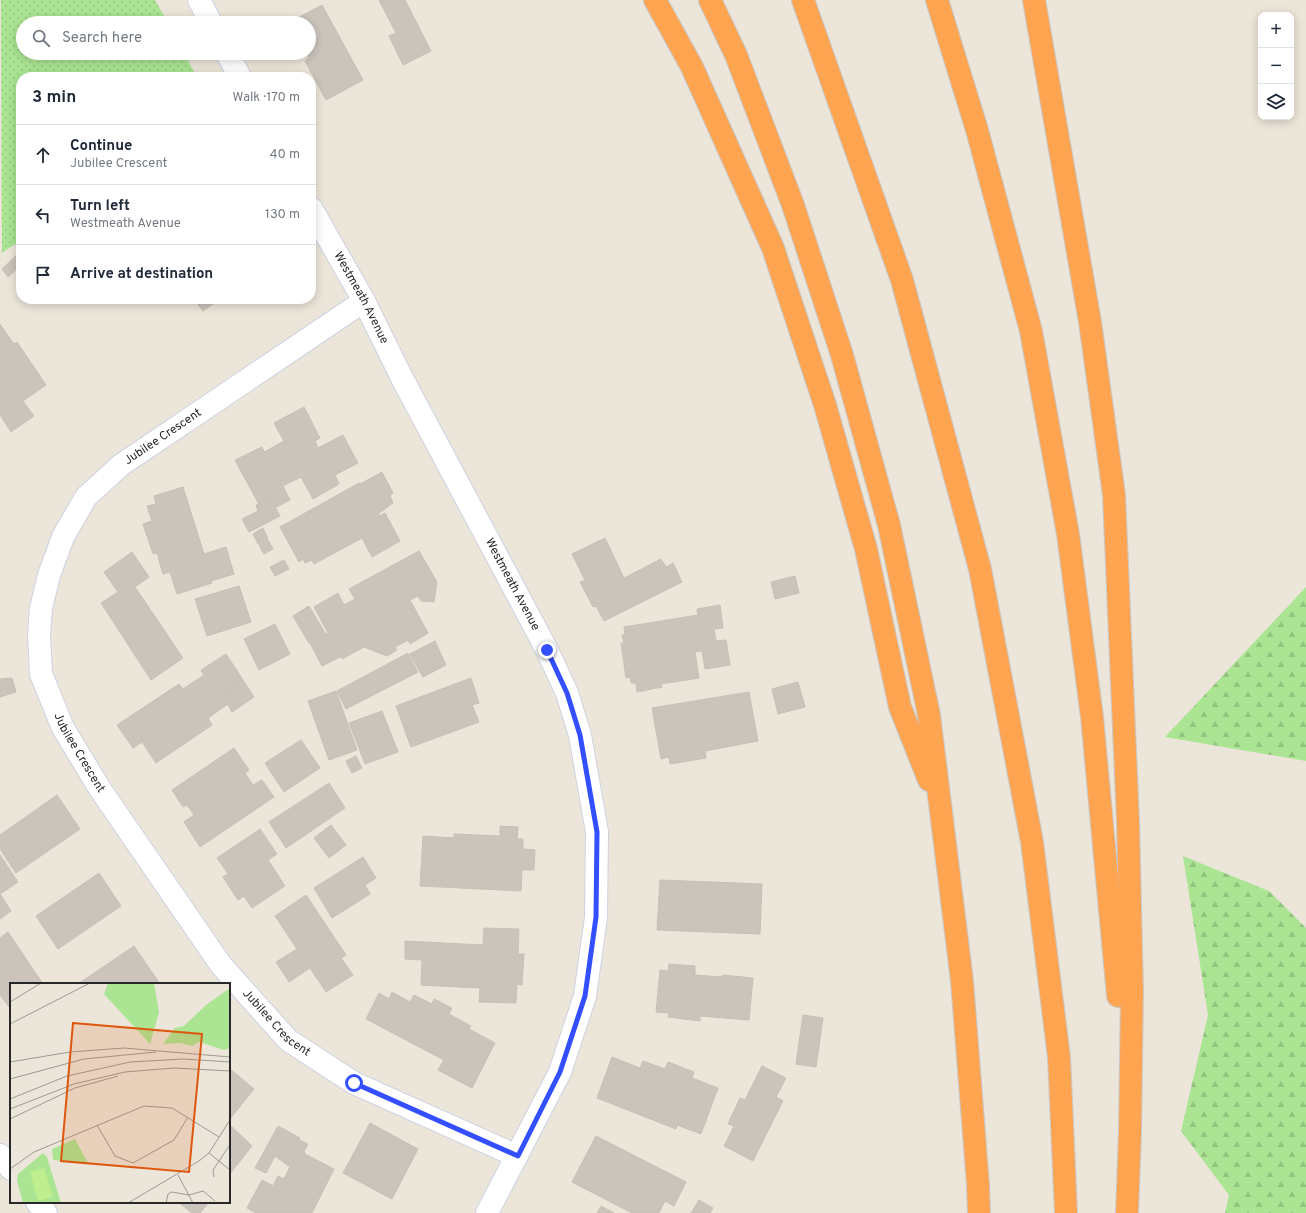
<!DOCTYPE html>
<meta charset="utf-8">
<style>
body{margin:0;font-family:Overpass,sans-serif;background:#f6f6f7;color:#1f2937}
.controls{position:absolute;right:12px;top:12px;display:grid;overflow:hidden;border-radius:8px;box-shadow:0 2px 10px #0003}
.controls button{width:36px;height:36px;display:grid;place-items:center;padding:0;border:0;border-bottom:1px solid #e0e1e3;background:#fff;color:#1f2937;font:20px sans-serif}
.stop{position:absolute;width:12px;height:12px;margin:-9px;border:3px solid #334fff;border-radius:50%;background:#fff}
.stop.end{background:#334fff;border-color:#fff;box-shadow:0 1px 4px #0008}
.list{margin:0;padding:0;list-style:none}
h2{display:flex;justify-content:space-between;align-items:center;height:52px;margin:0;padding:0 16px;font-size:17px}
h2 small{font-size:13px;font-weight:400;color:#747a83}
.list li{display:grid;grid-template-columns:26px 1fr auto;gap:12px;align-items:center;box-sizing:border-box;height:60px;padding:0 16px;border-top:1px solid #e0e1e3}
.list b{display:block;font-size:15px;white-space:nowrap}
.list p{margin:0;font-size:13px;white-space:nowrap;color:#747a83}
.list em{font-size:13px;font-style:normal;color:#747a83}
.icon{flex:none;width:22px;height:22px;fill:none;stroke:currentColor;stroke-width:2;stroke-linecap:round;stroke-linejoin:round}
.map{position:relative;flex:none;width:1306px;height:1213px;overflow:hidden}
.search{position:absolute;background:#fff;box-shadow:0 2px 10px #0003;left:16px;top:16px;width:300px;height:44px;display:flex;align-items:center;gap:10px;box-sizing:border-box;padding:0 14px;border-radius:22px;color:#747a83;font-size:15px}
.panel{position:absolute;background:#fff;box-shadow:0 2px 10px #0003;left:16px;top:72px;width:300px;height:232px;border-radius:16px}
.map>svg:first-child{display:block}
.grass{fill:url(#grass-dots)}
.forest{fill:url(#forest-firs)}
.building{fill:#cac4bc;stroke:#c7c1b3}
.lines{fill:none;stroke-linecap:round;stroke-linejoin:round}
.minor-casing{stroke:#ced1e2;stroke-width:24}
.highway-casing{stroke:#c7c7c7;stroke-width:24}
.minor{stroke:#fff;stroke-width:22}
.highway{stroke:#ffa551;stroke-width:22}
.route{stroke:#334fff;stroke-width:5}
.labels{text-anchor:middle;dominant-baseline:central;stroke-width:3.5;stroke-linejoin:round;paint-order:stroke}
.street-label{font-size:12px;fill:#282828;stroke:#fff}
.inset-road{fill:none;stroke:#9e9992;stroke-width:1}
.view{fill:#de570d;fill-opacity:0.15;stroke:#de570d;stroke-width:2}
.inset-edge{fill:none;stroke:#282828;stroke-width:2}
</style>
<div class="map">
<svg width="1306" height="1213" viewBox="0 0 1306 1213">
<defs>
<pattern id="grass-dots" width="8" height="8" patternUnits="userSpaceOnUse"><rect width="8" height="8" fill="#abe593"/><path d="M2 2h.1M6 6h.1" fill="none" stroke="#93c47f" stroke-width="1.8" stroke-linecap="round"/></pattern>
<pattern id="forest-firs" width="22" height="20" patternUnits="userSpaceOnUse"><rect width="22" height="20" fill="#abe593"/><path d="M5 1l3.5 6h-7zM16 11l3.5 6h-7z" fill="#93c47f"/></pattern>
</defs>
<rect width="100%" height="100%" fill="#ece5d9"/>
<path class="grass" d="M 1,0 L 155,0 L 168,23 L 23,23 L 23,53 L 184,53 L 197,77 L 21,77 L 21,240 L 2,253 Z"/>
<g class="forest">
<path d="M 1306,587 L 1306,761 L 1165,737 Z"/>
<path d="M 1183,856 L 1269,891 L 1306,928 L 1306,1213 L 1225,1213 L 1229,1195 L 1181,1131 L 1208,1015 Z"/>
</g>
<g class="building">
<path d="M 379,0 L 405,0 L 431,51 L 403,65 L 389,36 L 396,33 Z"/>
<path d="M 322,5 L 363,80 L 326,100 L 305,61 L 309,58 L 306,53 L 309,53 L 309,23 L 288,23 Z"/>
<path d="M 19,253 L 21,255 L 21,265 L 8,277 L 2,269 Z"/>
<path d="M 194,299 L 220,299 L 203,311 Z"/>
<path d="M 0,324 L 14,344 L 17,342 L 46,385 L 23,401 L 34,416 L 11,432 L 0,415 Z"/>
<path d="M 304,407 L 320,438 L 315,441 L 318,448 L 343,435 L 358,463 L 335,475 L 339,484 L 313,499 L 301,477 L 283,486 L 290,500 L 267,512 L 266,508 L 262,510 L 235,460 L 262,447 L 264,452 L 284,441 L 274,423 Z"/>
<path d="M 382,472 L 393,493 L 390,496 L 393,503 L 378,514 L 379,516 L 385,513 L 400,541 L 372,557 L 362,538 L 314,564 L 312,560 L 305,563 L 303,559 L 299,562 L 280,527 L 359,483 L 360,484 Z"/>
<path d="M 183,487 L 204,554 L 226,547 L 234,574 L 211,581 L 212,583 L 177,594 L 170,572 L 163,574 L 157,553 L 153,554 L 143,524 L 152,521 L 147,506 L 156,504 L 154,496 Z"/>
<path d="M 270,497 L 280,516 L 249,532 L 242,519 L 258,511 L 256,505 Z"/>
<path d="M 263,528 L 268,539 L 258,544 L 253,534 Z"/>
<path d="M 605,538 L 624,578 L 661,559 L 666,567 L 673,563 L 682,582 L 604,621 L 596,606 L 593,607 L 580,582 L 585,580 L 572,554 Z"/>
<path d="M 268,540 L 273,549 L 264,554 L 259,545 Z"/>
<path d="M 419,551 L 437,582 L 434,602 L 421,601 L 418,596 L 410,600 L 428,633 L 410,644 L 408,640 L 395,647 L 397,650 L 387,656 L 364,647 L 342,659 L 314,607 L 338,593 L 344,605 L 355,599 L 349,589 Z"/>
<path d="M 132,552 L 149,577 L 135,587 L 183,658 L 151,680 L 101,603 L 118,592 L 104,572 Z"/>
<path d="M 284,560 L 289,569 L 275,576 L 270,567 Z"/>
<path d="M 795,576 L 799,593 L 775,599 L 771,582 Z"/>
<path d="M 239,586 L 251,622 L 207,636 L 195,599 Z"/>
<path d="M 720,605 L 723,628 L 714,629 L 716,641 L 726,640 L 730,665 L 705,669 L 702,651 L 695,652 L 699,678 L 661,684 L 662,687 L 637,692 L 636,683 L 631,683 L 630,677 L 626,678 L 621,643 L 624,643 L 622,635 L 625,635 L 624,627 L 698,615 L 697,609 Z"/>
<path d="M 309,606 L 325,633 L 309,643 L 293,616 Z"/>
<path d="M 275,624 L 290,654 L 259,670 L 244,639 Z"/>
<path d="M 327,633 L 340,657 L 322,666 L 310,643 Z"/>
<path d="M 435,641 L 446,665 L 423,677 L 410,654 Z"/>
<path d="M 408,653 L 418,672 L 346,709 L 337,691 Z"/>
<path d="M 226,654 L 243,680 L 222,695 L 228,704 L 208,718 L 212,725 L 156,763 L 142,742 L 133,748 L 117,725 L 179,684 L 183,689 L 204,675 L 201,670 Z"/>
<path d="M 12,678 L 16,692 L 0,697 L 0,679 Z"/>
<path d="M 471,678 L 479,703 L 472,705 L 479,722 L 411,747 L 396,706 Z"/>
<path d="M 243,680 L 254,697 L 232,712 L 222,695 Z"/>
<path d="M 798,682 L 805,707 L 778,714 L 772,689 Z"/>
<path d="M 336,691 L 357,750 L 329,760 L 308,701 Z"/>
<path d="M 749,692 L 758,741 L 705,751 L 706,758 L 670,764 L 669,757 L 661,759 L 652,708 Z"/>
<path d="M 382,711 L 398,752 L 365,764 L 349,723 Z"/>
<path d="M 301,740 L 320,768 L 284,792 L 265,763 Z"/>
<path d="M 234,748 L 249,770 L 245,773 L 253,785 L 262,780 L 274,797 L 200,847 L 184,822 L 194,815 L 187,805 L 183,807 L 172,790 Z"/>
<path d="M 356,756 L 362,768 L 352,773 L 346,761 Z"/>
<path d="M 329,783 L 345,808 L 286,848 L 269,822 Z"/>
<path d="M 57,795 L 80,829 L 16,873 L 0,849 L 0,835 Z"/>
<path d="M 331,825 L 346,845 L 329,858 L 314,838 Z"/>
<path d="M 500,826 L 518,827 L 517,839 L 523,839 L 523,849 L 535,850 L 534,870 L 522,870 L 521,891 L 420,886 L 423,836 L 454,838 L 454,834 L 500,836 Z"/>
<path d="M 260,829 L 277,854 L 268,860 L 285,886 L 252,908 L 244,896 L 238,900 L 223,877 L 228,874 L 217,858 Z"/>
<path d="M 0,855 L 18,882 L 0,894 L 11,911 L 0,919 Z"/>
<path d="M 363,857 L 376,878 L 365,885 L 370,894 L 332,918 L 314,888 Z"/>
<path d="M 99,873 L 121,906 L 58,949 L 36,916 Z"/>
<path d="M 660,880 L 762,884 L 760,934 L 657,930 Z"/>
<path d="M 306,895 L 346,955 L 341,958 L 353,975 L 326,992 L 310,968 L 289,982 L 276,962 L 297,949 L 275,916 Z"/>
<path d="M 484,928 L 519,929 L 518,954 L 524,954 L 522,985 L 517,984 L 516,1003 L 479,1002 L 480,988 L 421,985 L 422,960 L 405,959 L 405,941 L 483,945 Z"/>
<path d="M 8,932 L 43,984 L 11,984 L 10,1008 L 0,995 L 0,938 Z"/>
<path d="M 134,946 L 160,984 L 78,984 Z"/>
<path d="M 669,964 L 695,966 L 695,975 L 722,977 L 723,975 L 753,978 L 749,1020 L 700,1016 L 700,1021 L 668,1017 L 669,1013 L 656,1012 L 660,970 L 668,971 Z"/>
<path d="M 392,992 L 410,1002 L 414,995 L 432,1004 L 434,999 L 452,1008 L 449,1014 L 471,1026 L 469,1029 L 495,1043 L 472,1088 L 438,1070 L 444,1060 L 366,1019 L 379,993 L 389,999 Z"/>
<path d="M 803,1015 L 823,1018 L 816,1067 L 796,1064 Z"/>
<path d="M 612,1057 L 640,1068 L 643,1061 L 665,1069 L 668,1062 L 694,1072 L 692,1078 L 718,1088 L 701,1134 L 677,1125 L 676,1129 L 597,1098 Z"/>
<path d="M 762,1066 L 786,1078 L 776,1097 L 783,1101 L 753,1161 L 724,1146 L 734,1126 L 728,1124 L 740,1098 L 745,1100 Z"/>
<path d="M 229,1068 L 254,1089 L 229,1120 Z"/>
<path d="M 370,1123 L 418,1149 L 392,1199 L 343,1173 Z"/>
<path d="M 229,1124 L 252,1146 L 229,1175 Z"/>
<path d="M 278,1126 L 300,1138 L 299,1140 L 308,1144 L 304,1151 L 305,1154 L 334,1169 L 312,1213 L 256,1213 L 247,1208 L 262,1180 L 273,1186 L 278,1176 L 284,1179 L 290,1167 L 275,1156 L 266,1173 L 255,1168 Z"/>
<path d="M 596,1136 L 686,1182 L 674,1206 L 665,1201 L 659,1213 L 632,1213 L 572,1182 Z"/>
<path d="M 699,1200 L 713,1208 L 710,1213 L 691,1213 Z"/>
<path d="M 178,1202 L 209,1202 L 200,1213 L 192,1213 Z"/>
<path d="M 601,1206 L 614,1213 L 597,1213 Z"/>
</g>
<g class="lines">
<g class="minor-casing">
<g id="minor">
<path d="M 199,0 L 211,23"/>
<path d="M 227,53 L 240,77"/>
<path id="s1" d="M 311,208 L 364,301 L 403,380 L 547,650 L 567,693 L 580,735 L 597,832 L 596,917 L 585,996 L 560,1072 L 487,1213"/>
<path id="s2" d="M 364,301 L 121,465 L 86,497 L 63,537 L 49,575 L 41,608 L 39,635 L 41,674 L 63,728 L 100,789 L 221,965 L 288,1040 L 354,1083 L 517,1156"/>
<path d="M 0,1155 L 11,1169"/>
<path d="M 37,1202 L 46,1213"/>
</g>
</g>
<g class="highway-casing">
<g id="highway">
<path d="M 655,0 L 692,67 L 773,248 L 825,405 L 866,549 L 900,707 L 929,780"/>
<path d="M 710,0 L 736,55 L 793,205 L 842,355 L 889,525 L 929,715 L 962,981 L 978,1185 L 979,1213"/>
<path d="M 803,0 L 902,280 L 980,569 L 1032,842 L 1059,1057 L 1066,1213"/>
<path d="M 937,0 L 977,130 L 1031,331 L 1068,534 L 1092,717 L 1118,996"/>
<path d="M 1034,0 L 1090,322 L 1114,495 L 1128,822 L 1132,991 L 1130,1133 L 1127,1213"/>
</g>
</g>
<use href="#minor" class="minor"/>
<use href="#highway" class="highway"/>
</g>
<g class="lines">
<path class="route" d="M 354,1083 L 518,1156 L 560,1072 L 585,996 L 596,917 L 597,832 L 580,735 L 567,693 L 547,650"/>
</g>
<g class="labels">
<g class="street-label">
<text stroke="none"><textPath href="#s1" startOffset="103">Westmeath Avenue</textPath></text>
<text transform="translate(163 437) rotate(-34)">Jubilee Crescent</text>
<text stroke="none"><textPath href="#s1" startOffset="427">Westmeath Avenue</textPath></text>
<text stroke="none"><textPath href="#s2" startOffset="615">Jubilee Crescent</textPath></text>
<text stroke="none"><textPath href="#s2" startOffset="951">Jubilee Crescent</textPath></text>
</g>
</g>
<g transform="translate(10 983)">
<rect width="220" height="220" fill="#ece5d9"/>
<path d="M 65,156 L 78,180 L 43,177 L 42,166 ZM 33,170 L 37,174 L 51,220 L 13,220 L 7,198 L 8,191 Z" fill="#abe593"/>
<path d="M 98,0 L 144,0 L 149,29 L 140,61 L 94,11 ZM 220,5 L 220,65 L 214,67 L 189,59 L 182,63 L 170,60 L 153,61 L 165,45 L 174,43 L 196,22 Z" fill="#abe593"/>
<path d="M 34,185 L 43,214 L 28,218 L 20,189 Z" fill="#c0ed8e"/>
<path class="inset-road" d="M 0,19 L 31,0M 0,41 L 80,0M 0,79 L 60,69 L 114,65 L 220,74M 0,96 L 74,76 L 146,69M 0,116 L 57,93 L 120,79 L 173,76 L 220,79M 0,126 L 64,101 L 115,89 L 164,85 L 220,88M 0,136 L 65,105 L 108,93M 87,142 L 105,173 L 123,180 L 164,157 L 178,134M 199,170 L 220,187M 0,186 L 24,169 L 134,123 L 162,125 L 209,154M 168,192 L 183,220M 204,194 L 203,187 L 219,163M 118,220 L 189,178 L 199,170 L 220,137M 156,220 L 158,211 L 162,209 L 179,212 L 193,208 L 205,218"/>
<path class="view" d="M 63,40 L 192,51 L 179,189 L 51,178 Z"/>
<rect width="220" height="220" class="inset-edge"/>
</g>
</svg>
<div class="controls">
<button>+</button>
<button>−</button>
<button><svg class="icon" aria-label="layers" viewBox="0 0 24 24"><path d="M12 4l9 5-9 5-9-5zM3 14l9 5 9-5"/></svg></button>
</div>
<div class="stop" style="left:354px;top:1083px"></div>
<div class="stop end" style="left:547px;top:650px"></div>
<div class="search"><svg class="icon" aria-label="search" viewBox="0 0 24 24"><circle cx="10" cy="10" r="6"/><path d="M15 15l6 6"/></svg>Search here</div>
<section class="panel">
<h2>3 min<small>Walk · 170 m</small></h2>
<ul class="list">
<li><svg class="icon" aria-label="ahead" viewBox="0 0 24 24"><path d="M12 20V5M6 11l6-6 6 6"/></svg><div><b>Continue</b><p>Jubilee Crescent</p></div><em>40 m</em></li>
<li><svg class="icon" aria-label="left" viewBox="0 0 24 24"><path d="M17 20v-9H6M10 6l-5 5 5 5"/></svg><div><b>Turn left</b><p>Westmeath Avenue</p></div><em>130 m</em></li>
<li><svg class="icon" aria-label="arrive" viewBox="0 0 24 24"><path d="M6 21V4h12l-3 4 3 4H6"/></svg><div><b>Arrive at destination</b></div></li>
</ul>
</section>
</div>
